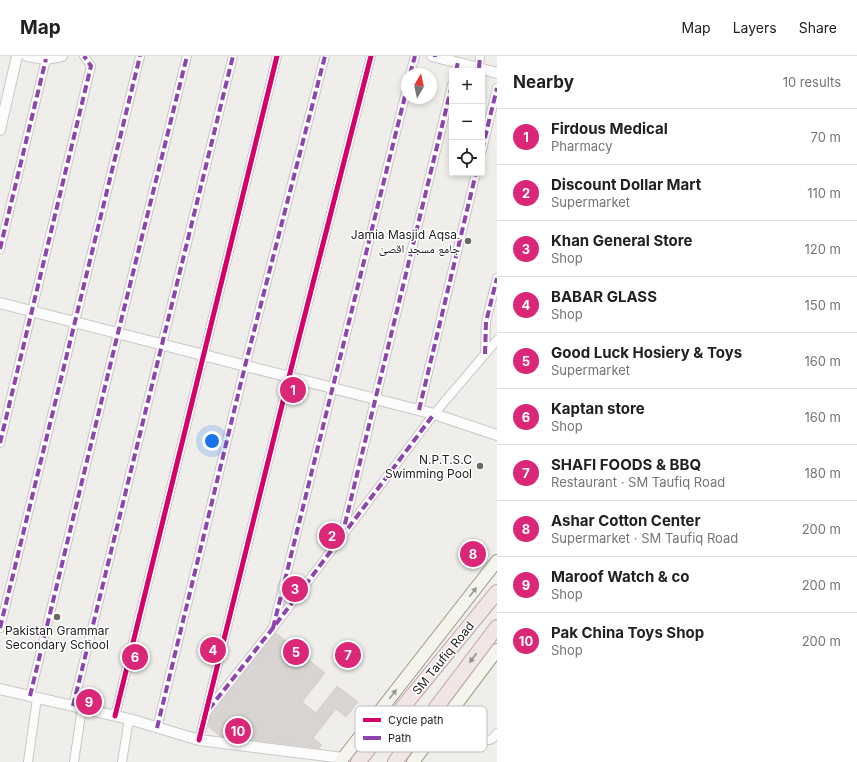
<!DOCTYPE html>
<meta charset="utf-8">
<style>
body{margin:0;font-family:Inter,"Noto Naskh Arabic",sans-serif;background:#f6f6f6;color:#202124}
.controls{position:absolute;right:12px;top:12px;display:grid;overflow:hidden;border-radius:4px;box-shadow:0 2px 6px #0003}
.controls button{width:36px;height:36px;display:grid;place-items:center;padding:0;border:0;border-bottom:1px solid #e0e0e0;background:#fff;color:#202124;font:20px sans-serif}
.compass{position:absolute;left:401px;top:12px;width:36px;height:36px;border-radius:50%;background:#fff;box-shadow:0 2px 6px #0003;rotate:9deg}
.you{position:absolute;left:212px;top:385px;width:14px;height:14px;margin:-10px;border:3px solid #fff;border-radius:50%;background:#1a73e8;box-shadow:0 0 0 6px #1a73e833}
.badge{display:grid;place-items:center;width:26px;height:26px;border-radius:50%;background:#db2777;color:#fff;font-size:13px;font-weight:700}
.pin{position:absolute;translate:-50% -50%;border:2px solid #fff;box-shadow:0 1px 4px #0006}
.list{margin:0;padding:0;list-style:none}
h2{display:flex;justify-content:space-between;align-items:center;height:52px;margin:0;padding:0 16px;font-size:17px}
h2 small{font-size:13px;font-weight:400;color:#757577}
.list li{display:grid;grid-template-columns:26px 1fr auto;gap:12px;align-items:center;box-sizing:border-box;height:56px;padding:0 16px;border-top:1px solid #e0e0e0}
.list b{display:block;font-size:15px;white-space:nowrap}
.list p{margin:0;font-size:13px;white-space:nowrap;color:#757577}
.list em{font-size:13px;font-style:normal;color:#757577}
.icon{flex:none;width:22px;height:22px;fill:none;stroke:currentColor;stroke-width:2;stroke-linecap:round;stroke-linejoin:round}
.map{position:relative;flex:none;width:497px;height:706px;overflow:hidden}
header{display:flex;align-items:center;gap:24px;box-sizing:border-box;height:56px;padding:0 20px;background:#fff;border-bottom:1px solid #e0e0e0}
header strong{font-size:19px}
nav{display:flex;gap:22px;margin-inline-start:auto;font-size:14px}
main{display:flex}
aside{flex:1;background:#fff}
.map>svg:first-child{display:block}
.building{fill:#d7d4d2;stroke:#d3d0cc}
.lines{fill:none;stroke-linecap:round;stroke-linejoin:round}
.minor-casing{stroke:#c9c8c7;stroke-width:10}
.tertiary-casing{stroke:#c9c8c7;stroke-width:12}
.secondary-casing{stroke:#999a82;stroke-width:14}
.trunk-casing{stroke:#c5a2ac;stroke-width:16}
.minor{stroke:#fdfcfc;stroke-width:8}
.tertiary{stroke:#fdfcfc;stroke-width:10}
.secondary{stroke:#f4f4ed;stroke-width:12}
.trunk{stroke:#f0e6e4;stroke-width:14}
.quiet{stroke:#8e44ad;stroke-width:4;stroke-dasharray:8 4;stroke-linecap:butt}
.cycleway-casing{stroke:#fff;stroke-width:8}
.cycleway{stroke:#d6006c;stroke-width:5}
.oneway{fill:#969692}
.oneway2{fill:#938e8d}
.poi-dot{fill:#6a6968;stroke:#fff;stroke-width:1.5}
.labels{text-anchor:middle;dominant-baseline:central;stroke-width:3;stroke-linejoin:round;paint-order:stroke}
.poi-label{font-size:12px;fill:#222;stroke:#fff;text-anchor:end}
.street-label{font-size:12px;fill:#222;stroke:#fff}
.key{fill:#fff;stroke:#bdbdbd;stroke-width:1}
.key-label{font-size:11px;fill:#222}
</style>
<header>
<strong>Map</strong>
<nav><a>Map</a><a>Layers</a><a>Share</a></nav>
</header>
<main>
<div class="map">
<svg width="497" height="706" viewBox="0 0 497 706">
<rect width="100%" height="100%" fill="#f0eeeb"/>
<path class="building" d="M 276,577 L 325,617 L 302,646 L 316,657 L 337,630 L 358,646 L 346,661 L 336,653 L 313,682 L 322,689 L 319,692 L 245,683 L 242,681 L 241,683 L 231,681 L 226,678 L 224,681 L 220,680 L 208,670 L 211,659 Z"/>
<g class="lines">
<g class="minor-casing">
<g id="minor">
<path d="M 479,12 L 480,0"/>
<path d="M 456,15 L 458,6"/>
<path d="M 410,18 L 415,0"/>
<path d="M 482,94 L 497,32"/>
<path d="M 0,193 L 46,3"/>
<path d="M 485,298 L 486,266 L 497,222"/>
<path d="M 419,354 L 476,117"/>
<path d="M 0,387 L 91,10 L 84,0"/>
<path d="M 343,476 L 452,29"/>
<path d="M 0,572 L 140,0"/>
<path d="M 273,572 L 407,32"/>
<path d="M 30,640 L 118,277 L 187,0"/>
<path d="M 73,650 L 233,0"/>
<path d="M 207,655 L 273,572 L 434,358 L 497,284"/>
<path d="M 448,659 L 486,684 C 492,685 494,681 497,677"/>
<path d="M 115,660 L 277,0"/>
<path d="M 157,672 L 245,310 L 325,0"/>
<path d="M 199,684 L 289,321 L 371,0"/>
<path d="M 28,706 L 37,642"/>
<path d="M 74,706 L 82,652"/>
<path d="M 122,706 L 129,663"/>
</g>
</g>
<g class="tertiary-casing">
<g id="tertiary">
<path d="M 27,0 L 46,3 L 62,0"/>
<path d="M 432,0 L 497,17"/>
<path d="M 0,74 L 17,0"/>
<path d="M 0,247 L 434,358 L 497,379"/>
<path d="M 0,633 L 129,663 L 199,684 L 343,702"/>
</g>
</g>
<g class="secondary-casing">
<g id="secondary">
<path d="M 340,706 L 497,505"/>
<path d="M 413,706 L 497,594"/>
</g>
</g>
<g class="trunk-casing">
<g id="trunk">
<path d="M 358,706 L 497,536"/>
<path d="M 395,706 L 497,571"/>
</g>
</g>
<use href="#minor" class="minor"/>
<use href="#tertiary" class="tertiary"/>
<use href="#secondary" class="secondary"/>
<use href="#trunk" class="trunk"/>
<g class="quiet">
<path d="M 435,1 L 435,0"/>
<path d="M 479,12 L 480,0"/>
<path d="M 456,15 L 458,6"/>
<path d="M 410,18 L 415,0"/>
<path d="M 482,94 L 497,32"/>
<path d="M 0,193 L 46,3"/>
<path d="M 485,298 L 486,266 L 497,222"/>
<path d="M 419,354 L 476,117"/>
<path d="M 0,387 L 91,10 L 84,0"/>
<path d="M 342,480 L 452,29"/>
<path d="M 0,572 L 140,0"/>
<path d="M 273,572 L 407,32"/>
<path d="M 30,640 L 118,277 L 187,0"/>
<path d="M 73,650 L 233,0"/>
<path d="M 209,653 L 273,572 L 434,358"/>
<path d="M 157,672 L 245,310 L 325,0"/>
</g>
<g class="cycleway-casing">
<g id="cycleway">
<path d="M 115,660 L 277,0"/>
<path d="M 199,684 L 289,321 L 371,0"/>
</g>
</g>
<use href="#cycleway" class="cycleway"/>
</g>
<defs><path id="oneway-solid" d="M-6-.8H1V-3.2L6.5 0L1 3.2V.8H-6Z"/></defs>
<g class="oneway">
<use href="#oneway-solid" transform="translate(473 536) rotate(-52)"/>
<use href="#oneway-solid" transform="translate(393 638) rotate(-52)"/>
</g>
<use class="oneway2" href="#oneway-solid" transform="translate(473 602) rotate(127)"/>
<g class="poi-dot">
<circle cx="468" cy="185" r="4"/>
<circle cx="480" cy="410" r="4"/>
<circle cx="57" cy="561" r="4"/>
</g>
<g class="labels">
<g class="poi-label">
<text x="460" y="178">Jamia Masjid Aqsa۔<tspan x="460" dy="14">جامع مسجد اقصیٰ</tspan></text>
<text x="472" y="403">N.P.T.S.C<tspan x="472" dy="14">Swimming Pool</tspan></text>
<text x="57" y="574" text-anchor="middle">Pakistan Grammar<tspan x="57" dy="14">Secondary School</tspan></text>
</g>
<g class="street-label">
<text transform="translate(443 602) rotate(-51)">SM Taufiq Road</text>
</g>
</g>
<rect x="355" y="650" width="132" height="46" rx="6" class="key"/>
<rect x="363" y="662" width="18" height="4" fill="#d6006c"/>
<rect x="363" y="680" width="18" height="4" fill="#8e44ad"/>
<g class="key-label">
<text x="388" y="668">Cycle path</text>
<text x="388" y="686">Path</text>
</g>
</svg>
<div class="controls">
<button>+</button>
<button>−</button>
<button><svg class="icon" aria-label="locate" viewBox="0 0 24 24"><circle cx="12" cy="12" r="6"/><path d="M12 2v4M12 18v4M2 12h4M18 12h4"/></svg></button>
</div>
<svg class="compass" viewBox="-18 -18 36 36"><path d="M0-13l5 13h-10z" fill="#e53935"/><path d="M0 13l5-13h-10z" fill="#757577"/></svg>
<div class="you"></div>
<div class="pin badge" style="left:293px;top:334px">1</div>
<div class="pin badge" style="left:332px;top:480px">2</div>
<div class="pin badge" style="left:295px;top:533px">3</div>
<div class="pin badge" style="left:213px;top:594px">4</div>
<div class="pin badge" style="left:296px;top:596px">5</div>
<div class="pin badge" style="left:135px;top:601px">6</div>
<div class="pin badge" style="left:348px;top:599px">7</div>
<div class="pin badge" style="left:473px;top:498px">8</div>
<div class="pin badge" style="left:89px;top:646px">9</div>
<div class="pin badge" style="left:238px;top:675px">10</div>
</div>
<aside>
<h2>Nearby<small>10 results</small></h2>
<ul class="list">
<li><span class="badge">1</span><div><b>Firdous Medical</b><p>Pharmacy</p></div><em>70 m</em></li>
<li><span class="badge">2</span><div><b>Discount Dollar Mart</b><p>Supermarket</p></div><em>110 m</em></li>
<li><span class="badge">3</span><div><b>Khan General Store</b><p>Shop</p></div><em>120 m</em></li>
<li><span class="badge">4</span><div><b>BABAR GLASS</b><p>Shop</p></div><em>150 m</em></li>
<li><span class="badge">5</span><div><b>Good Luck Hosiery &amp; Toys</b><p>Supermarket</p></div><em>160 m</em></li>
<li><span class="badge">6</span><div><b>Kaptan store</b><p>Shop</p></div><em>160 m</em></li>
<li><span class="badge">7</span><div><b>SHAFI FOODS &amp; BBQ</b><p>Restaurant · SM Taufiq Road</p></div><em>180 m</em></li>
<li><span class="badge">8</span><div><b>Ashar Cotton Center</b><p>Supermarket · SM Taufiq Road</p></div><em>200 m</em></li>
<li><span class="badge">9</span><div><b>Maroof Watch &amp; co</b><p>Shop</p></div><em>200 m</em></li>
<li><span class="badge">10</span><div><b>Pak China Toys Shop</b><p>Shop</p></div><em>200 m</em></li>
</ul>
</aside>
</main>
